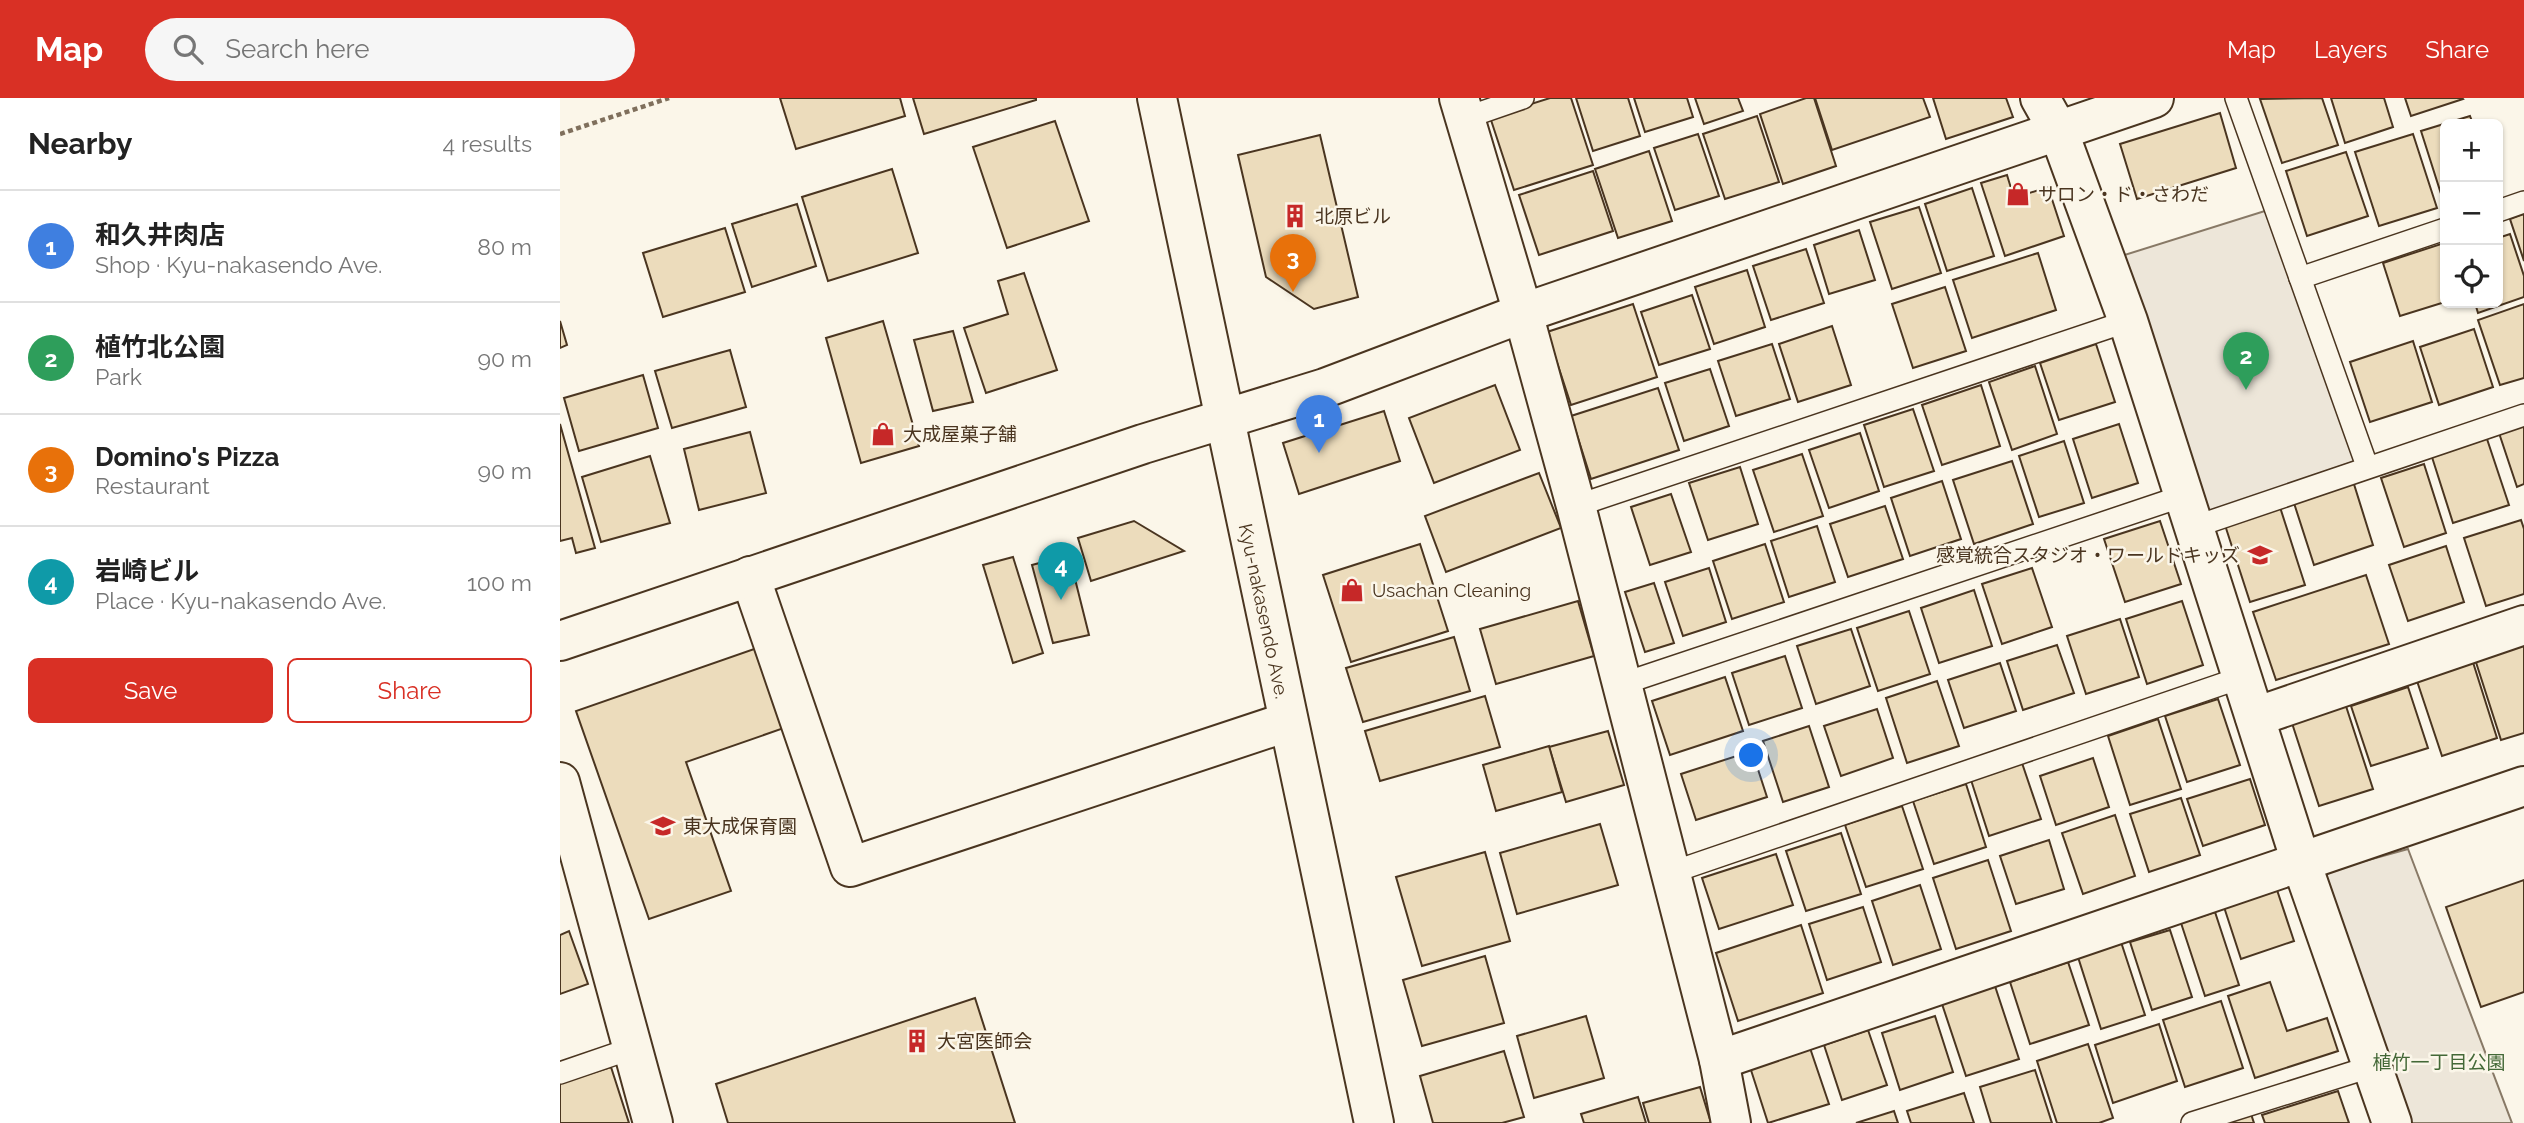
<!DOCTYPE html>
<meta charset="utf-8">
<style>
body{margin:0;font-family:Raleway,"Noto Sans JP",sans-serif;background:#f6f6f6;color:#222}
.controls{position:absolute;right:21px;top:21px;display:grid;overflow:hidden;border-radius:10px;box-shadow:0 2px 5px #0004}
.controls button{width:63px;height:63px;display:grid;place-items:center;padding:0;border:0;border-bottom:2px solid #e0e0e0;background:#fff;color:#222;font:35px sans-serif}
.you{position:absolute;left:1192px;top:658px;width:24px;height:24px;margin:-18px;border:5px solid #fff;border-radius:50%;background:#1a73e8;box-shadow:0 0 0 10px #1a73e833}
.badge{display:grid;place-items:center;width:46px;height:46px;border-radius:50%;background:#d93025;color:#fff;font-size:23px;font-weight:700}
.pin{position:absolute;translate:-50% -58px;filter:drop-shadow(0 2px 4px #0008)}
.pin::after{content:'';position:absolute;top:37px;width:24px;height:21px;background:inherit;clip-path:polygon(0 0,100% 0,50% 100%)}
.list{margin:0;padding:0;list-style:none}
h2{display:flex;justify-content:space-between;align-items:center;height:91px;margin:0;padding:0 28px;font-size:30px}
h2 small{font-size:23px;font-weight:400;color:#767676}
.list li{display:grid;grid-template-columns:46px 1fr auto;gap:21px;align-items:center;box-sizing:border-box;height:112px;padding:0 28px;border-top:2px solid #e0e0e0}
.list b{display:block;font-size:26px;white-space:nowrap}
.list p{margin:0;font-size:23px;white-space:nowrap;color:#767676}
.list em{font-size:23px;font-style:normal;color:#767676}
.actions{display:flex;gap:14px;padding:21px 28px}
.actions a{flex:1;padding:16px 0;border:2px solid #d93025;border-radius:10px;text-align:center;font-size:24px;color:#d93025}
.actions .main{background:#d93025;color:#fff}
.icon{flex:none;width:38px;height:38px;fill:none;stroke:currentColor;stroke-width:2;stroke-linecap:round;stroke-linejoin:round}
.map{position:relative;flex:none;width:1964px;height:1025px;overflow:hidden}
header{display:flex;align-items:center;gap:42px;box-sizing:border-box;height:98px;padding:0 35px;background:#d93025;color:#fff}
header strong{font-size:33px}
nav{display:flex;gap:38px;margin-inline-start:auto;font-size:24px}
.search{width:490px;height:63px;background:#f6f6f6;display:flex;align-items:center;gap:18px;box-sizing:border-box;padding:0 24px;border-radius:38px;color:#767676;font-size:26px}
main{display:flex}
aside{flex:1;background:#fff}
.map>svg:first-child{display:block}
.green{fill:#ede6d9;stroke:#887966;stroke-width:2}
.building{fill:#ecdcbc;stroke:#4a3520;stroke-width:2}
.lines{fill:none;stroke-linecap:round;stroke-linejoin:round}
.lane-casing{stroke:#4a3520;stroke-width:24}
.street-casing{stroke:#4a3520;stroke-width:42}
.secondary-casing{stroke:#4a3520;stroke-width:42}
.path{stroke:#7f6f5c;stroke-width:4.5;stroke-dasharray:5 3.5;stroke-linecap:butt}
.lane{stroke:#fbf6e9;stroke-width:21}
.street{stroke:#fbf6e9;stroke-width:38}
.secondary{stroke:#fbf6e9;stroke-width:38}
.labels{text-anchor:middle;dominant-baseline:central;stroke-width:5;stroke-linejoin:round;paint-order:stroke}
.poi-label{font-size:19px;fill:#4a3520;stroke:#fbf6e9;text-anchor:start}
.street-label{font-size:19px;fill:#4a3520;stroke:#fbf6e9}
.park-label{font-size:19px;fill:#436837;stroke:#fbf6e9}
</style>
<header>
<strong>Map</strong>
<div class="search"><svg class="icon" aria-label="search" viewBox="0 0 24 24"><circle cx="10" cy="10" r="6"/><path d="M15 15l6 6"/></svg>Search here</div>
<nav><a>Map</a><a>Layers</a><a>Share</a></nav>
</header>
<main>
<aside>
<h2>Nearby<small>4 results</small></h2>
<ul class="list">
<li><span class="badge" style="background:#3f7fe0">1</span><div><b>和久井肉店</b><p>Shop · Kyu-nakasendo Ave.</p></div><em>80 m</em></li>
<li><span class="badge" style="background:#2e9e5b">2</span><div><b>植竹北公園</b><p>Park</p></div><em>90 m</em></li>
<li><span class="badge" style="background:#e8710a">3</span><div><b>Domino's Pizza</b><p>Restaurant</p></div><em>90 m</em></li>
<li><span class="badge" style="background:#0f9aa8">4</span><div><b>岩崎ビル</b><p>Place · Kyu-nakasendo Ave.</p></div><em>100 m</em></li>
</ul>
<div class="actions"><a class="main">Save</a><a>Share</a></div>
</aside>
<div class="map">
<svg width="1964" height="1025" viewBox="0 0 1964 1025">
<rect width="100%" height="100%" fill="#fbf6e9"/>
<g class="green">
<path d="M 1708,112 L 1796,363 L 1639,418 L 1555,160 Z"/>
<path d="M 1848,751 L 1952,1025 L 1850,1025 L 1765,774 Z"/>
</g>
<g class="building">
<path d="M 220,0 L 340,0 L 345,18 L 236,51 Z"/>
<path d="M 353,0 L 476,0 L 476,2 L 364,36 Z"/>
<path d="M 990,0 L 1011,0 L 1033,67 L 954,92 L 930,19 Z"/>
<path d="M 1016,0 L 1068,0 L 1080,38 L 1033,53 Z"/>
<path d="M 1074,0 L 1127,0 L 1133,19 L 1085,34 Z"/>
<path d="M 1135,0 L 1178,0 L 1183,13 L 1144,26 Z"/>
<path d="M 1246,0 L 1254,0 L 1276,68 L 1223,86 L 1200,16 Z"/>
<path d="M 1255,0 L 1363,0 L 1370,19 L 1272,52 Z"/>
<path d="M 1373,0 L 1446,0 L 1453,19 L 1386,41 Z"/>
<path d="M 1762,0 L 1778,47 L 1722,65 L 1700,1 Z"/>
<path d="M 1771,0 L 1824,0 L 1833,29 L 1785,45 Z"/>
<path d="M 1845,0 L 1902,0 L 1903,1 L 1851,18 Z"/>
<path d="M 1660,15 L 1676,70 L 1577,101 L 1560,46 Z"/>
<path d="M 1197,18 L 1219,84 L 1165,101 L 1143,36 Z"/>
<path d="M 1910,18 L 1913,26 L 1885,26 L 1885,101 L 1883,102 L 1861,33 Z"/>
<path d="M 495,23 L 529,123 L 447,150 L 413,49 Z"/>
<path d="M 1138,36 L 1159,98 L 1115,112 L 1094,50 Z"/>
<path d="M 1853,36 L 1877,110 L 1819,128 L 1795,54 Z"/>
<path d="M 760,37 L 798,199 L 754,211 L 706,179 L 678,57 Z"/>
<path d="M 1089,53 L 1112,123 L 1058,140 L 1035,71 Z"/>
<path d="M 1786,54 L 1808,118 L 1747,138 L 1726,73 Z"/>
<path d="M 332,71 L 358,155 L 268,183 L 242,99 Z"/>
<path d="M 1033,73 L 1053,133 L 979,157 L 959,97 Z"/>
<path d="M 1447,77 L 1454,100 L 1488,89 L 1504,138 L 1445,158 L 1421,85 Z"/>
<path d="M 1412,90 L 1434,158 L 1387,173 L 1365,106 Z"/>
<path d="M 237,106 L 256,168 L 192,189 L 172,126 Z"/>
<path d="M 1359,109 L 1381,175 L 1332,191 L 1310,124 Z"/>
<path d="M 1964,116 L 1964,163 L 1950,121 Z"/>
<path d="M 165,130 L 185,194 L 103,219 L 83,155 Z"/>
<path d="M 1299,132 L 1315,182 L 1269,196 L 1254,147 Z"/>
<path d="M 1950,136 L 1964,178 L 1964,199 L 1918,215 L 1915,205 L 1938,205 L 1938,140 Z"/>
<path d="M 1884,145 L 1885,204 L 1840,218 L 1823,165 Z"/>
<path d="M 1246,151 L 1264,205 L 1211,222 L 1193,168 Z"/>
<path d="M 1478,155 L 1496,212 L 1412,240 L 1393,182 Z"/>
<path d="M 1187,172 L 1205,229 L 1154,246 L 1135,189 Z"/>
<path d="M 464,175 L 497,272 L 426,295 L 404,230 L 448,216 L 438,183 Z"/>
<path d="M 1385,189 L 1406,253 L 1353,270 L 1332,206 Z"/>
<path d="M 1132,197 L 1150,251 L 1099,267 L 1081,214 Z"/>
<path d="M 1073,206 L 1097,279 L 1011,307 L 987,234 Z"/>
<path d="M 1964,206 L 1964,280 L 1940,287 L 1918,222 Z"/>
<path d="M 0,223 L 7,247 L 0,250 Z"/>
<path d="M 323,223 L 359,348 L 301,365 L 266,240 Z"/>
<path d="M 1272,228 L 1291,287 L 1238,304 L 1219,246 Z"/>
<path d="M 1914,231 L 1933,289 L 1879,307 L 1860,249 Z"/>
<path d="M 393,233 L 413,304 L 373,313 L 354,242 Z"/>
<path d="M 1853,243 L 1872,304 L 1810,324 L 1790,264 Z"/>
<path d="M 1212,246 L 1230,301 L 1176,318 L 1158,263 Z"/>
<path d="M 1536,246 L 1555,304 L 1499,322 L 1480,265 Z"/>
<path d="M 170,252 L 186,309 L 112,330 L 95,273 Z"/>
<path d="M 1475,268 L 1497,336 L 1452,352 L 1429,284 Z"/>
<path d="M 1150,271 L 1169,328 L 1124,343 L 1105,285 Z"/>
<path d="M 83,277 L 98,330 L 19,353 L 4,300 Z"/>
<path d="M 935,287 L 960,352 L 874,385 L 849,320 Z"/>
<path d="M 1421,287 L 1440,348 L 1382,367 L 1362,307 Z"/>
<path d="M 1098,290 L 1119,352 L 1031,381 L 1011,318 Z"/>
<path d="M 1353,311 L 1374,373 L 1324,389 L 1304,327 Z"/>
<path d="M 824,313 L 840,363 L 739,396 L 723,345 Z"/>
<path d="M 0,326 L 35,450 L 16,455 L 12,440 L 0,443 Z"/>
<path d="M 1559,326 L 1578,385 L 1532,400 L 1513,341 Z"/>
<path d="M 1964,327 L 1964,386 L 1957,389 L 1939,335 Z"/>
<path d="M 190,334 L 206,395 L 139,412 L 124,351 Z"/>
<path d="M 1300,335 L 1319,393 L 1269,410 L 1249,352 Z"/>
<path d="M 1926,338 L 1949,407 L 1893,425 L 1871,356 Z"/>
<path d="M 1504,343 L 1524,405 L 1479,419 L 1459,358 Z"/>
<path d="M 1242,356 L 1263,418 L 1214,434 L 1193,372 Z"/>
<path d="M 90,358 L 110,425 L 41,444 L 22,379 Z"/>
<path d="M 1452,363 L 1473,426 L 1414,446 L 1393,382 Z"/>
<path d="M 1864,366 L 1886,435 L 1844,449 L 1821,380 Z"/>
<path d="M 1180,369 L 1198,426 L 1148,442 L 1129,385 Z"/>
<path d="M 979,375 L 1001,430 L 886,474 L 865,418 Z"/>
<path d="M 1382,383 L 1401,441 L 1350,458 L 1331,400 Z"/>
<path d="M 1793,383 L 1813,447 L 1754,467 L 1733,402 Z"/>
<path d="M 1111,396 L 1131,454 L 1090,467 L 1071,409 Z"/>
<path d="M 1719,406 L 1745,487 L 1690,504 L 1664,424 Z"/>
<path d="M 1325,408 L 1343,461 L 1288,479 L 1270,426 Z"/>
<path d="M 1961,422 L 1964,431 L 1964,496 L 1926,508 L 1904,440 Z"/>
<path d="M 574,423 L 624,453 L 531,483 L 518,440 Z"/>
<path d="M 1600,423 L 1621,486 L 1565,504 L 1544,441 Z"/>
<path d="M 1257,428 L 1275,484 L 1229,499 L 1211,443 Z"/>
<path d="M 860,446 L 888,533 L 791,564 L 763,477 Z"/>
<path d="M 1205,446 L 1224,504 L 1172,521 L 1153,463 Z"/>
<path d="M 1886,448 L 1904,504 L 1848,523 L 1829,467 Z"/>
<path d="M 509,457 L 529,537 L 493,545 L 472,467 Z"/>
<path d="M 453,459 L 483,555 L 453,565 L 423,467 Z"/>
<path d="M 1149,470 L 1166,524 L 1123,538 L 1105,484 Z"/>
<path d="M 1472,470 L 1492,529 L 1442,546 L 1422,486 Z"/>
<path d="M 1806,477 L 1829,546 L 1716,582 L 1693,514 Z"/>
<path d="M 1094,485 L 1114,545 L 1085,554 L 1065,494 Z"/>
<path d="M 1414,492 L 1432,548 L 1379,565 L 1361,510 Z"/>
<path d="M 1018,503 L 1034,558 L 936,586 L 920,531 Z"/>
<path d="M 1622,503 L 1643,567 L 1587,586 L 1566,521 Z"/>
<path d="M 1349,513 L 1370,576 L 1318,593 L 1297,530 Z"/>
<path d="M 1560,521 L 1579,579 L 1526,596 L 1507,538 Z"/>
<path d="M 1291,531 L 1310,588 L 1256,606 L 1237,548 Z"/>
<path d="M 1964,538 L 1964,635 L 1941,642 L 1913,555 Z"/>
<path d="M 894,539 L 910,593 L 803,624 L 786,570 Z"/>
<path d="M 1497,547 L 1514,595 L 1463,612 L 1447,563 Z"/>
<path d="M 197,550 L 224,630 L 126,664 L 171,793 L 89,821 L 16,613 Z"/>
<path d="M 1225,558 L 1242,610 L 1189,627 L 1172,575 Z"/>
<path d="M 1911,558 L 1937,640 L 1882,658 L 1855,577 Z"/>
<path d="M 1440,565 L 1456,613 L 1404,630 L 1388,582 Z"/>
<path d="M 1165,579 L 1183,633 L 1110,657 L 1092,603 Z"/>
<path d="M 1377,583 L 1399,648 L 1347,665 L 1326,600 Z"/>
<path d="M 1848,589 L 1868,650 L 1811,668 L 1791,608 Z"/>
<path d="M 925,598 L 940,649 L 820,683 L 805,633 Z"/>
<path d="M 1658,601 L 1680,667 L 1627,684 L 1605,618 Z"/>
<path d="M 1784,602 L 1813,691 L 1759,708 L 1730,619 Z"/>
<path d="M 1317,611 L 1333,660 L 1281,678 L 1264,628 Z"/>
<path d="M 1598,621 L 1621,691 L 1570,707 L 1548,638 Z"/>
<path d="M 1249,628 L 1269,689 L 1223,704 L 1203,643 Z"/>
<path d="M 1048,633 L 1064,687 L 1006,704 L 989,649 Z"/>
<path d="M 989,648 L 1002,694 L 936,713 L 923,667 Z"/>
<path d="M 1192,653 L 1207,699 L 1136,722 L 1121,676 Z"/>
<path d="M 1533,660 L 1549,709 L 1496,727 L 1480,678 Z"/>
<path d="M 1462,665 L 1481,721 L 1429,738 L 1411,682 Z"/>
<path d="M 1690,681 L 1705,727 L 1643,748 L 1627,701 Z"/>
<path d="M 1406,686 L 1426,749 L 1374,766 L 1353,703 Z"/>
<path d="M 1621,700 L 1640,757 L 1589,774 L 1570,716 Z"/>
<path d="M 1342,708 L 1363,771 L 1306,789 L 1285,727 Z"/>
<path d="M 1555,717 L 1575,778 L 1523,796 L 1502,735 Z"/>
<path d="M 1040,726 L 1058,787 L 957,816 L 940,755 Z"/>
<path d="M 1281,735 L 1301,796 L 1246,813 L 1226,753 Z"/>
<path d="M 1489,742 L 1504,791 L 1456,806 L 1440,758 Z"/>
<path d="M 925,754 L 950,843 L 862,868 L 836,779 Z"/>
<path d="M 1216,756 L 1233,807 L 1159,831 L 1142,780 Z"/>
<path d="M 1428,762 L 1451,833 L 1396,851 L 1373,780 Z"/>
<path d="M 1964,782 L 1964,894 L 1921,909 L 1886,809 Z"/>
<path d="M 1360,787 L 1381,851 L 1333,867 L 1312,803 Z"/>
<path d="M 1717,792 L 1734,843 L 1681,861 L 1664,809 Z"/>
<path d="M 1303,809 L 1321,864 L 1267,882 L 1249,826 Z"/>
<path d="M 1655,814 L 1679,887 L 1645,898 L 1621,825 Z"/>
<path d="M 1241,827 L 1263,895 L 1178,923 L 1156,855 Z"/>
<path d="M 1610,832 L 1632,899 L 1592,912 L 1570,844 Z"/>
<path d="M 9,833 L 28,886 L 0,896 L 0,837 Z"/>
<path d="M 1561,844 L 1585,917 L 1541,931 L 1518,859 Z"/>
<path d="M 925,858 L 944,925 L 862,948 L 843,882 Z"/>
<path d="M 1508,864 L 1529,927 L 1470,946 L 1450,884 Z"/>
<path d="M 1433,882 L 1459,961 L 1406,978 L 1380,900 Z"/>
<path d="M 1710,884 L 1727,933 L 1767,920 L 1778,953 L 1695,980 L 1668,898 Z"/>
<path d="M 415,900 L 455,1025 L 168,1025 L 156,986 Z"/>
<path d="M 1661,903 L 1683,970 L 1625,989 L 1603,922 Z"/>
<path d="M 1026,918 L 1044,980 L 974,1000 L 957,938 Z"/>
<path d="M 1375,918 L 1393,974 L 1340,992 L 1322,935 Z"/>
<path d="M 1599,926 L 1617,983 L 1553,1005 L 1535,947 Z"/>
<path d="M 1308,932 L 1327,987 L 1282,1002 L 1264,947 Z"/>
<path d="M 1528,946 L 1553,1020 L 1539,1025 L 1497,1025 L 1477,963 Z"/>
<path d="M 1250,950 L 1269,1006 L 1208,1025 L 1190,969 Z"/>
<path d="M 944,953 L 964,1019 L 942,1025 L 873,1025 L 860,978 Z"/>
<path d="M 51,969 L 69,1025 L 0,1025 L 0,985 Z"/>
<path d="M 1475,972 L 1492,1025 L 1431,1025 L 1420,989 Z"/>
<path d="M 1140,989 L 1151,1025 L 1089,1025 L 1083,1005 Z"/>
<path d="M 1778,993 L 1789,1025 L 1705,1025 L 1702,1017 Z"/>
<path d="M 1404,995 L 1414,1025 L 1351,1025 L 1347,1013 Z"/>
<path d="M 1078,999 L 1086,1025 L 1024,1025 L 1021,1016 Z"/>
<path d="M 1334,1013 L 1338,1025 L 1296,1025 Z"/>
<path d="M 1691,1016 L 1694,1025 L 1662,1025 Z"/>
</g>
<g class="lines">
<g class="lane-casing">
<g id="lane">
<path d="M 1676,0 L 1807,368"/>
<path d="M 905,20 L 963,0"/>
<path d="M 1938,113 L 1964,104"/>
<path d="M 1740,180 L 1885,131"/>
<path d="M 1016,408 L 1568,223"/>
<path d="M 1634,429 L 1964,317"/>
<path d="M 1062,586 L 1623,398"/>
<path d="M 1110,775 L 1683,579"/>
<path d="M 0,975 L 73,950"/>
<path d="M 1632,1025 L 1813,968"/>
</g>
</g>
<g class="street-casing">
<g id="street">
<path d="M 899,0 L 963,215 L 1016,408 L 1159,962 L 1171,1025"/>
<path d="M 190,478 L 290,769 L 727,624"/>
<path d="M 1695,619 L 1964,527"/>
<path d="M 0,684 L 93,1025"/>
<path d="M 1159,962 L 1964,688"/>
</g>
</g>
<g class="secondary-casing">
<g id="secondary">
<path d="M 597,0 L 814,1025"/>
<path d="M 1480,0 L 1498,32 L 1568,223 L 1741,764 L 1832,1025"/>
<path d="M 0,543 L 583,346 L 765,290 L 963,215 L 1594,0"/>
</g>
</g>
<path class="path" d="M 0,36 L 109,0"/>
<use href="#lane" class="lane"/>
<use href="#street" class="street"/>
<use href="#secondary" class="secondary"/>
</g>
<defs>
<g id="shop-bare" transform="scale(1.89)"><path d="M-5-2.5h2.3a2.7 3.5 0 0 1 5.4 0H5L5.5 6h-11ZM-1.5-2.5h3a1.5 2.3 0 0 0-3 0Z" fill="#c62828" stroke="#fbf6e9" stroke-width="2.5" paint-order="stroke"/></g>
<g id="building-bare" transform="scale(1.89)"><path d="M-4-6H4V6H1V3H-1V6H-4ZM-2.5-4.3h1.7v1.8h-1.7ZM.8-4.3h1.7v1.8H.8ZM-2.5-1h1.7V.8h-1.7ZM.8-1h1.7V.8H.8Z" fill="#c62828" stroke="#fbf6e9" stroke-width="2.5" paint-order="stroke"/></g>
<g id="school-bare" transform="scale(1.89)"><path d="M0-5L7-2L0 1L-7-2ZM-4 1L0 2.5L4 1V4Q0 6-4 4Z" fill="#c62828" stroke="#fbf6e9" stroke-width="2.5" paint-order="stroke"/></g>
</defs>
<g fill-rule="evenodd">
<use href="#shop-bare" x="1458" y="96"/>
<use href="#building-bare" x="735" y="118"/>
<use href="#shop-bare" x="323" y="336"/>
<use href="#school-bare" x="1700" y="457"/>
<use href="#shop-bare" x="792" y="492"/>
<use href="#school-bare" x="103" y="728"/>
<use href="#building-bare" x="357" y="943"/>
</g>
<g class="labels">
<g class="poi-label">
<text x="1478" y="96">サロン・ド・さわだ</text>
<text x="755" y="118">北原ビル</text>
<text x="343" y="336">大成屋菓子舗</text>
<text x="1680" y="457" text-anchor="end">感覚統合スタジオ・ワールドキッズ</text>
<text x="812" y="492">Usachan Cleaning</text>
<text x="123" y="728">東大成保育園</text>
<text x="377" y="943">大宮医師会</text>
</g>
<g class="street-label">
<text transform="translate(704 513) rotate(78)">Kyu-nakasendo Ave.</text>
</g>
<g class="park-label">
<text x="1879" y="964">植竹一丁目公園</text>
</g>
</g>
</svg>
<div class="controls">
<button>+</button>
<button>−</button>
<button><svg class="icon" aria-label="locate" viewBox="0 0 24 24"><circle cx="12" cy="12" r="6"/><path d="M12 2v4M12 18v4M2 12h4M18 12h4"/></svg></button>
</div>
<div class="you"></div>
<div class="pin badge" style="left:759px;top:355px;background:#3f7fe0">1</div>
<div class="pin badge" style="left:1686px;top:292px;background:#2e9e5b">2</div>
<div class="pin badge" style="left:733px;top:194px;background:#e8710a">3</div>
<div class="pin badge" style="left:501px;top:502px;background:#0f9aa8">4</div>
</div>
</main>
